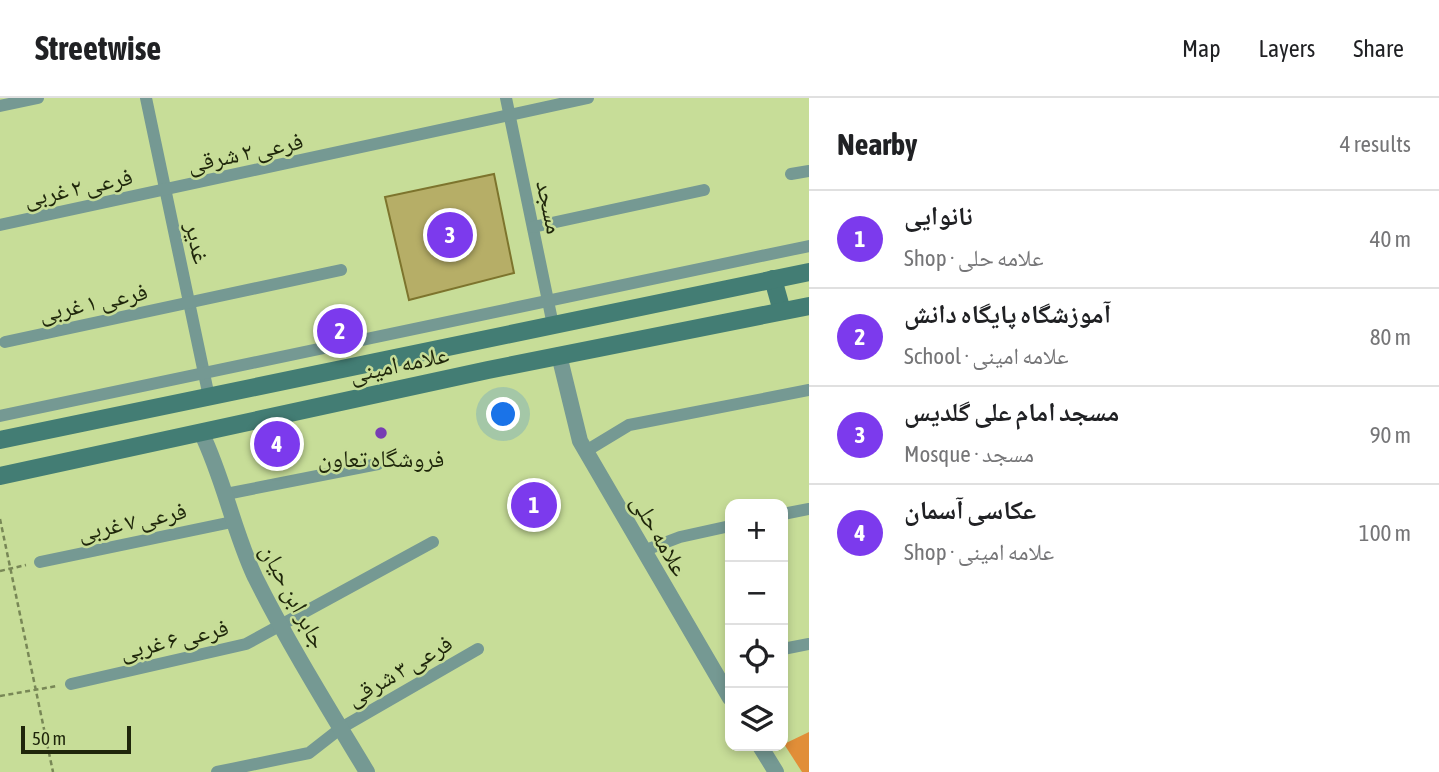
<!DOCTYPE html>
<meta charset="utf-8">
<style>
body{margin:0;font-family:"Asap Condensed","Noto Naskh Arabic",sans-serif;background:#f6f6f6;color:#202124}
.controls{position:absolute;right:21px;bottom:21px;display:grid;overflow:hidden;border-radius:14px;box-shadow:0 4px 10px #0003}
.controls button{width:63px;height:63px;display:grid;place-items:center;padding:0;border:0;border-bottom:2px solid #e0e0e0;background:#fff;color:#202124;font:35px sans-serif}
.scale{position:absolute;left:21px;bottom:18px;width:110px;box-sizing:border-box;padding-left:7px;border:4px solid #1f260b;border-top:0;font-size:19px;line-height:24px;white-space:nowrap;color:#1f260b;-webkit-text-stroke:5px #c7dd98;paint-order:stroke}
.you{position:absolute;left:504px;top:317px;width:24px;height:24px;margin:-18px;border:5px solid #fff;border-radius:50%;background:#1a73e8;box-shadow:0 0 0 10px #1a73e833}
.badge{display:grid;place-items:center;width:46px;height:46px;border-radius:50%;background:#7c3aed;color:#fff;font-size:23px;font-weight:700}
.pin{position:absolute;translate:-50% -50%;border:4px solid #fff;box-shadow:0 2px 7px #0006}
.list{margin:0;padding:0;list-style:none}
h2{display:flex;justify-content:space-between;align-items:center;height:91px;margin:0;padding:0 28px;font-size:30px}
h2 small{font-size:23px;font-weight:400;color:#757577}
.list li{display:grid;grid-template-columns:46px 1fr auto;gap:21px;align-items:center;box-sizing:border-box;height:98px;padding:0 28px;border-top:2px solid #e0e0e0}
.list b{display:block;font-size:26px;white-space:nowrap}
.list p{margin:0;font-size:23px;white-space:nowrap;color:#757577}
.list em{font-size:23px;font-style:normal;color:#757577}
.icon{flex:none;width:38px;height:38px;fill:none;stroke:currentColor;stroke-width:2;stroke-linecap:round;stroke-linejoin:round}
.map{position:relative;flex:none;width:809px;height:674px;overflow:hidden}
header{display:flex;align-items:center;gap:42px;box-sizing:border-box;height:98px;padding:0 35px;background:#fff;border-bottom:2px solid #e0e0e0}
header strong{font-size:33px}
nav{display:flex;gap:38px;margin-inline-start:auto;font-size:24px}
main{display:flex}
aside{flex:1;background:#fff}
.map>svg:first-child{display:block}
.green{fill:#e18e38}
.building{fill:#b6ae67;stroke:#7d742d;stroke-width:2}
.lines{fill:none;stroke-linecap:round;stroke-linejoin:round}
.path{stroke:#788756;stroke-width:2.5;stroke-dasharray:5 3.5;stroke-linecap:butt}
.minor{stroke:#759993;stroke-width:12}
.tertiary{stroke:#759993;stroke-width:16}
.secondary{stroke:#437d74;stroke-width:18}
.poi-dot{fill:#773db3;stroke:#c7dd98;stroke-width:2.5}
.labels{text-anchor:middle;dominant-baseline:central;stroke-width:5;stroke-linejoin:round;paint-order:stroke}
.street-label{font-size:24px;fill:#1f260b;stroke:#c7dd98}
.poi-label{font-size:24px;fill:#1f260b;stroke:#c7dd98}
</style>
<header>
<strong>Streetwise</strong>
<nav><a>Map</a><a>Layers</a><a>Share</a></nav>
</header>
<main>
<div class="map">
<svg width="809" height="674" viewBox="0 0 809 674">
<rect width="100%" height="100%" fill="#c7dd98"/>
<path class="green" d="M 809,634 L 809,674 L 802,674 L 784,646 Z"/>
<path class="building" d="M 494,76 L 514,175 L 409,202 L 385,99 Z"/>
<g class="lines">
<g class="path">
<path d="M 0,421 L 53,674"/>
<path d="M 0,473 L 26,467"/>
<path d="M 0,598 L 57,588"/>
</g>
<g class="minor">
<path d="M 146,0 L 209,299"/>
<path d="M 506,0 L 553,227"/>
<path d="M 0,8 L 38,0"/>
<path d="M 791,76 L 809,73"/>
<path d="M 0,127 L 588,0"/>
<path d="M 533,129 L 704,92"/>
<path d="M 5,244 L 341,172"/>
<path d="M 0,318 L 809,148"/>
<path d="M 586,353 L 629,327 L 809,292"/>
<path d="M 226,396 L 378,366"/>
<path d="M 783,416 L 809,411"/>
<path d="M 643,453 L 680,439 L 730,428"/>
<path d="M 40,464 L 232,424"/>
<path d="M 783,551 L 809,546"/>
<path d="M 71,586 L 246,546 L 433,444"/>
<path d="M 217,674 L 309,655 L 341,630 L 478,551"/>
</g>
<g class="tertiary">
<path d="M 559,257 L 580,343 L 730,600"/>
<path d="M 201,334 C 224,381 233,432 255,479 C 288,545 329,611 367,674"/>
<path d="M 760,648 L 776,674"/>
</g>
<g class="secondary">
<path d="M 773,181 L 782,213"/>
<path d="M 0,342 L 809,174"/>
<path d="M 0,378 L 488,272 L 809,208"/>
</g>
</g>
<circle class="poi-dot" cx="381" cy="335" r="7"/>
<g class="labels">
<g class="street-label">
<text transform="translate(245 54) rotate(-12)">فرعی ۲ شرقی</text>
<text transform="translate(78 89) rotate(-12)">فرعی ۲ غربی</text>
<text transform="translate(550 109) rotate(78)">مسجد</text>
<text transform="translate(198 145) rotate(78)">غدیر</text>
<text transform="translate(93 204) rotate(-12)">فرعی ۱ غربی</text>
<text transform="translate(399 266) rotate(-12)">علامه امینی</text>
<text transform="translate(132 423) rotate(-12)">فرعی ۷ غربی</text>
<text transform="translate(660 437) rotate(60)">علامه حلی</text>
<text transform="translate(294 498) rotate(62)">جابر ابن حیان</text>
<text transform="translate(174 541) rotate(-13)">فرعی ۶ غربی</text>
<text transform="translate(399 572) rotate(-30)">فرعی ۳ شرقی</text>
</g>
<g class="poi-label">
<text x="381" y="360">فروشگاه تعاون</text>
</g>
</g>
</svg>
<div class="controls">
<button>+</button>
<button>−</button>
<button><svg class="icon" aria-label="locate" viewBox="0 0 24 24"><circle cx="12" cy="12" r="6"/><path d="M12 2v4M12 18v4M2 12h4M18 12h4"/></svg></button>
<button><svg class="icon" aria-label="layers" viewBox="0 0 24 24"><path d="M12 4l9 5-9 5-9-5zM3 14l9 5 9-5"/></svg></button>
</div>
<div class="scale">50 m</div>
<div class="you"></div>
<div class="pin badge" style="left:534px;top:407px">1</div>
<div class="pin badge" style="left:340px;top:233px">2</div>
<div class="pin badge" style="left:450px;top:137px">3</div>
<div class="pin badge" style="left:277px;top:346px">4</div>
</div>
<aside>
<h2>Nearby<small>4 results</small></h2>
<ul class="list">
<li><span class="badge">1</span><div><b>نانوایی</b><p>Shop · علامه حلی</p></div><em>40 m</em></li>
<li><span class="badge">2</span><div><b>آموزشگاه پایگاه دانش</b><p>School · علامه امینی</p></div><em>80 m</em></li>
<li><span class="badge">3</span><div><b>مسجد امام علی گلدیس</b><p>Mosque · مسجد</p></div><em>90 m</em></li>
<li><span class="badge">4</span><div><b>عکاسی آسمان</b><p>Shop · علامه امینی</p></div><em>100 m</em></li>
</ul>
</aside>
</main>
